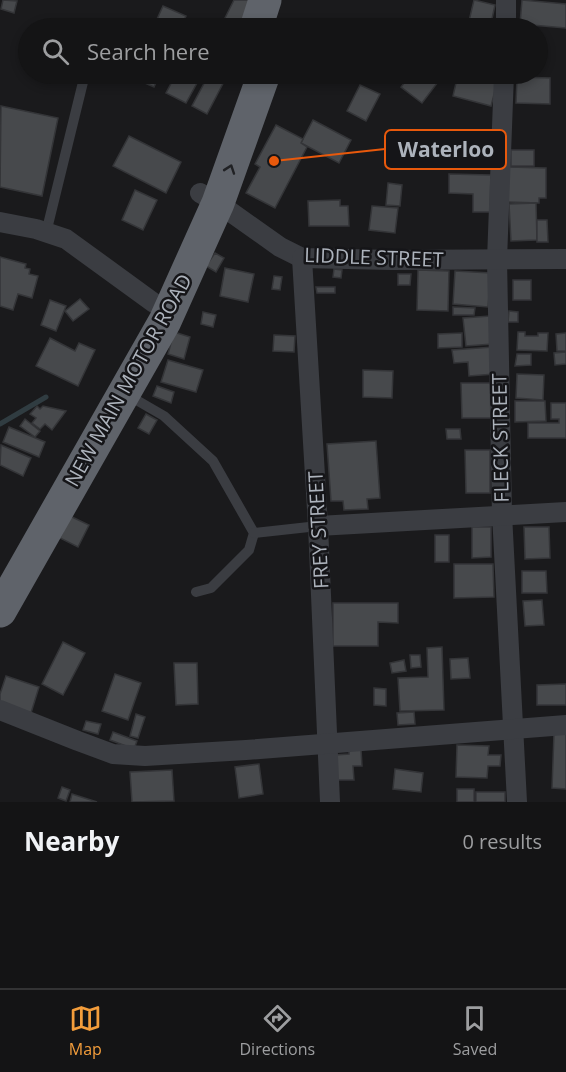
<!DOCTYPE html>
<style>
body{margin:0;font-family:"Open Sans",sans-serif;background:#212122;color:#f1f3f6}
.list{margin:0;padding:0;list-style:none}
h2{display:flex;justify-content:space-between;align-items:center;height:78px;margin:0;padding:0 24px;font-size:26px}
h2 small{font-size:20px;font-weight:400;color:#9d9ea0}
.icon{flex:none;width:33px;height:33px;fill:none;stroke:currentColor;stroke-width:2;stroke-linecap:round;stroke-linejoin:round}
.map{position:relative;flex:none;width:566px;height:802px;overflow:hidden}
.search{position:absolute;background:#141415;box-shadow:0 3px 9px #0003;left:18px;right:18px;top:18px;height:66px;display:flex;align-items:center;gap:15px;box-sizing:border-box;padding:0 21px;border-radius:33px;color:#9d9ea0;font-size:22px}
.sheet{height:186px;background:#141415}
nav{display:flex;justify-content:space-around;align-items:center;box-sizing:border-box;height:84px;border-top:2px solid #333334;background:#141415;font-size:16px;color:#9d9ea0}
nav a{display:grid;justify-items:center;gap:3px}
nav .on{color:#f39d3b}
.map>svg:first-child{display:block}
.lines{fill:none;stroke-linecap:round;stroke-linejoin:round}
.stream{stroke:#303c41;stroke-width:5}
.building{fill:#47494c;stroke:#343538;stroke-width:1.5}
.service{stroke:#3b3d42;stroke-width:10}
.minor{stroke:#3b3d42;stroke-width:20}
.trunk{stroke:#5f636a;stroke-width:33}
.oneway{stroke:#202124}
.labels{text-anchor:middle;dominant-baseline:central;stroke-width:5;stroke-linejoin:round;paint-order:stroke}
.street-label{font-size:20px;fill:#adb3bc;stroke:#151518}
.leader{fill:none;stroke:#e8590c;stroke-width:2}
.callout-dot{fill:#e8590c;stroke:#151518;stroke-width:2}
.callout{fill:#151518;stroke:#e8590c;stroke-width:2}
.callout-label{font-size:21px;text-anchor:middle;font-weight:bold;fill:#adb3bc}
</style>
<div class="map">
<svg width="566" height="802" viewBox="0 0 566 802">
<rect width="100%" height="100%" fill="#1a1a1c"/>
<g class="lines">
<path class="stream" d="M 0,424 L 46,397"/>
</g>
<g class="building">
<path d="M 3,0 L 17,1 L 14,13 L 1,9 Z"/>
<path d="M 234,0 L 263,0 L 249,28 L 220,28 Z"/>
<path d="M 474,0 L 495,5 L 490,28 L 468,25 Z"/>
<path d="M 522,0 L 566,4 L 566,28 L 520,24 Z"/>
<path d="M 163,6 L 186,16 L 180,28 L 153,28 Z"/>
<path d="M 133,74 L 160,74 L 154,87 L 131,77 Z"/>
<path d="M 176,74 L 202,74 L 186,103 L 166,93 Z"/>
<path d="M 209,74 L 228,74 L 207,114 L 192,106 Z"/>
<path d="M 411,74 L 427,74 L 438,82 L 422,103 L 401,87 Z"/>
<path d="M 458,74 L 497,83 L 491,106 L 453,96 Z"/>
<path d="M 517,77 L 550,78 L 550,104 L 516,103 Z"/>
<path d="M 360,85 L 380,94 L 366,121 L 347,111 Z"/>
<path d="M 1,106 L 58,118 L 42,196 L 0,187 Z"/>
<path d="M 313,120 L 351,140 L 339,163 L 301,143 Z"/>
<path d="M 276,125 L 303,139 L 301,143 L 307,147 L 275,208 L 246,193 L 260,167 L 255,164 Z"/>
<path d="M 129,136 L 181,162 L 166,193 L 113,166 Z"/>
<rect x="511" y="150" width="23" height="16"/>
<path d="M 507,167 L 546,168 L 546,198 L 539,198 L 539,203 L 506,202 Z"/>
<path d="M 449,174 L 491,175 L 490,212 L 473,212 L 473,194 L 449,193 Z"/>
<path d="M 388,183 L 402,185 L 400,206 L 386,205 Z"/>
<path d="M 135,190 L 157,200 L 143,230 L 122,220 Z"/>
<path d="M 340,200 L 340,206 L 348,206 L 349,226 L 309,226 L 308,201 Z"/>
<path d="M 536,203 L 537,240 L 511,241 L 509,204 Z"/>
<path d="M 372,206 L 398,208 L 395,233 L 369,230 Z"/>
<path d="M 537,220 L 547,220 L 548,242 L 537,242 Z"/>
<path d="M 215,253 L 224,258 L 216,272 L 206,266 Z"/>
<path d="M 0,257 L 26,264 L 25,268 L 30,269 L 29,274 L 38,276 L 32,298 L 18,294 L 13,310 L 0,306 Z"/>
<path d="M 225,268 L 254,274 L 248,302 L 220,296 Z"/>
<path d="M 334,269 L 342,270 L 341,278 L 333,277 Z"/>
<path d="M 418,270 L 449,271 L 448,311 L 417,310 Z"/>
<path d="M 455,271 L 491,273 L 488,307 L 453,304 Z"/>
<path d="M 398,274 L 411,274 L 410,285 L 398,285 Z"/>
<path d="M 274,276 L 282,277 L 280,290 L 272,289 Z"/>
<rect x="513" y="280" width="18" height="20"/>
<path d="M 316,287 L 335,287 L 335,293 L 317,293 Z"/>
<path d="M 80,299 L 89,309 L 73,321 L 65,311 Z"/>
<path d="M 50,300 L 66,306 L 56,331 L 41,325 Z"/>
<path d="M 453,307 L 475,308 L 474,315 L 453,315 Z"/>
<path d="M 509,311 L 518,312 L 518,322 L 508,322 Z"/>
<path d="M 203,312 L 216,315 L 213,327 L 201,324 Z"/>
<path d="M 490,316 L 493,344 L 466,346 L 463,318 Z"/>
<path d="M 174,332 L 190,337 L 184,359 L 168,354 Z"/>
<path d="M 518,332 L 525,332 L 525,336 L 538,336 L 538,333 L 548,333 L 547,351 L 517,350 Z"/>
<path d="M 462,333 L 462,347 L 438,348 L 438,334 Z"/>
<path d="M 566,333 L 566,351 L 557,351 L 556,334 Z"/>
<path d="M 274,335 L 295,336 L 294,352 L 273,351 Z"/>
<path d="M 50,338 L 75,351 L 79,343 L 95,350 L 78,386 L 36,366 Z"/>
<path d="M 493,347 L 495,374 L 469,376 L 468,362 L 454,363 L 452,350 Z"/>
<path d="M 566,352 L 566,364 L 555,365 L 554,353 Z"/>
<path d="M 517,354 L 531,354 L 531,365 L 515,366 Z"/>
<path d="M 168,360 L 203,370 L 196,392 L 161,382 Z"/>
<path d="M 363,370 L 393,371 L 392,398 L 363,397 Z"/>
<path d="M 517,374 L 544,375 L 543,400 L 516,398 Z"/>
<path d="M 461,383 L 493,383 L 493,418 L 462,418 Z"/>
<path d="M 157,386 L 174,392 L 171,403 L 153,396 Z"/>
<path d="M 515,401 L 545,401 L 546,421 L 515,422 Z"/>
<path d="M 551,403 L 566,403 L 566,438 L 528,438 L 528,423 L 559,423 L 559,419 L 551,419 Z"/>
<path d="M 37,406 L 40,409 L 43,406 L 66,411 L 52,430 L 45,424 L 40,429 L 32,423 L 36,418 L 30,414 Z"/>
<path d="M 146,414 L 157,420 L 149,434 L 138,428 Z"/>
<path d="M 25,419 L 40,431 L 35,437 L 20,426 Z"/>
<path d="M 9,427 L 45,442 L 39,457 L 3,442 Z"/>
<path d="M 446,429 L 460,429 L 461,439 L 447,439 Z"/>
<path d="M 376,441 L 380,498 L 367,499 L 368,509 L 344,510 L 343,501 L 331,501 L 327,444 Z"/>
<path d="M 1,445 L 31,458 L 23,476 L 0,465 Z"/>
<path d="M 465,450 L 490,450 L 490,493 L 466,493 Z"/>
<path d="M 70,516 L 89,525 L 78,547 L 60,538 Z"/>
<path d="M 472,527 L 491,527 L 491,557 L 472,558 Z"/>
<path d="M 524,527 L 549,527 L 550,558 L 525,559 Z"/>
<rect x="435" y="535" width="14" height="27"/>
<path d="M 454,564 L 493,564 L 494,597 L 454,598 Z"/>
<path d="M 522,571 L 546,571 L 547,593 L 522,593 Z"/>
<path d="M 542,600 L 544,625 L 525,626 L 523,601 Z"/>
<path d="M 333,603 L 398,603 L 398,623 L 378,622 L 378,646 L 333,646 Z"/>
<path d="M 63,642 L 85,653 L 63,695 L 42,684 Z"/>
<path d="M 442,647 L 444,710 L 400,711 L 398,678 L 428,677 L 427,648 Z"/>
<path d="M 410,655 L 420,655 L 421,667 L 411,668 Z"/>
<path d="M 468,658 L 470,678 L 451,679 L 450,659 Z"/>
<path d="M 404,660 L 406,671 L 392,673 L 390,663 Z"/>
<path d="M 174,663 L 197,663 L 198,704 L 176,705 Z"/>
<path d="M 115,674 L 141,683 L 128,720 L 102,711 Z"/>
<path d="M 6,676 L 39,687 L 31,713 L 0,702 L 0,694 Z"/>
<path d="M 566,684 L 566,705 L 537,705 L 537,685 Z"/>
<path d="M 374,688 L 386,689 L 386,706 L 374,705 Z"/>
<path d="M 414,712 L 415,724 L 398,725 L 397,713 Z"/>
<path d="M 136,714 L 145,717 L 138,738 L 130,736 Z"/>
<path d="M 86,721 L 101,724 L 98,734 L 83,730 Z"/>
<path d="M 113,732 L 137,741 L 134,749 L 110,740 Z"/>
<path d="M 554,733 L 566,734 L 566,789 L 552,788 Z"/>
<path d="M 457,745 L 489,746 L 488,755 L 501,755 L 500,766 L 488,766 L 487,778 L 456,777 Z"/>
<path d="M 349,749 L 361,749 L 362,766 L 353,766 L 354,780 L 336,780 L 335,755 L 349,754 Z"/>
<path d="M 259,764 L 263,794 L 239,798 L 235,767 Z"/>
<path d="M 395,769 L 423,773 L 421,792 L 393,789 Z"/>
<path d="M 172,770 L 174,801 L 132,802 L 130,772 Z"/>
<path d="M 62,787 L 70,790 L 66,801 L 58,798 Z"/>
<rect x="457" y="789" width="17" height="13"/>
<rect x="476" y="792" width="29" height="10"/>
<path d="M 72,794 L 97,802 L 70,802 Z"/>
</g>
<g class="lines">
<g class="service">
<path d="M 46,233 L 85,74"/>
<path d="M 126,394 L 164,416 L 213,461 L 254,533 L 249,550 L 211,588 L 196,592"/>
<path d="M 254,533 L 318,526"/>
</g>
<g class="minor">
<path d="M 506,28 L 506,0"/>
<path d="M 504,74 L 497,260 L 502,514 L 517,802"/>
<path d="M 200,193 L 218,203 L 280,247 L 302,258 L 392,260 L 566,259"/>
<path d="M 0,222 L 36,229 L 66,239 L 154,303"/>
<path d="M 302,258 L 318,526 L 330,802"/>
<path d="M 318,526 L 566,512"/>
<path d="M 0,710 L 78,741 L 113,754 L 145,756 L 246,750 L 566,725"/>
</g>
<g class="trunk">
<path d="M 256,28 L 265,0"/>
<path d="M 0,611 L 165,321 L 218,203 L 264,74"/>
</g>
</g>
<defs><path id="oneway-chevron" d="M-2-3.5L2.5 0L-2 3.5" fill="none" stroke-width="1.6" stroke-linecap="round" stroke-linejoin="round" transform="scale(1.5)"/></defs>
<use class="oneway" href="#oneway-chevron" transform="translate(230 169) rotate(-71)"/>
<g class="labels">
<g class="street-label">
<text transform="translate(374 257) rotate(2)">LIDDLE STREET</text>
<text transform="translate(128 380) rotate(-61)">NEW MAIN MOTOR ROAD</text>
<text transform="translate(500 438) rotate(-91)">FLECK STREET</text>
<text transform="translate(318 530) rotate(-93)">FREY STREET</text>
</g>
</g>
<path class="leader" d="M274 161L385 149"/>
<circle class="callout-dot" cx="274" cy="161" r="6"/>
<rect class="callout" x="385" y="130" width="121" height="39" rx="6"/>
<g class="callout-label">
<text x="446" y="157">Waterloo</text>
</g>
</svg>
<div class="search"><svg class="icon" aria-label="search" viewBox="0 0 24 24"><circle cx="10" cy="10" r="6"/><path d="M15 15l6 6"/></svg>Search here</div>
</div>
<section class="sheet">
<h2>Nearby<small>0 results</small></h2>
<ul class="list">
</ul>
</section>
<nav>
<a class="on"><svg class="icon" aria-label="map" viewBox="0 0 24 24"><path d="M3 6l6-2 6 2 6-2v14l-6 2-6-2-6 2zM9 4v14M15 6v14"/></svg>Map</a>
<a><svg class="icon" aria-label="directions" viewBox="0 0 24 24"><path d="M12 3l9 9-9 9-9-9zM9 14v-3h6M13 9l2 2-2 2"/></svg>Directions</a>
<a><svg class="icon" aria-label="saved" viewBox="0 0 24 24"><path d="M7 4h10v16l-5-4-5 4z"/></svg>Saved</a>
</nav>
